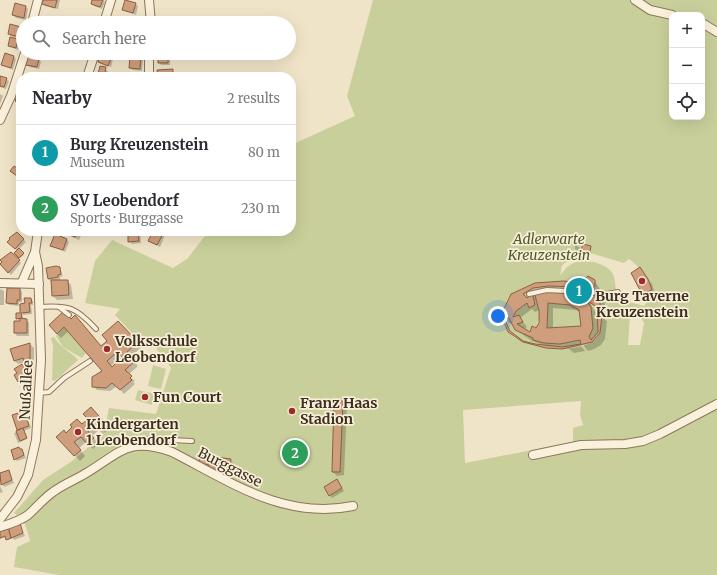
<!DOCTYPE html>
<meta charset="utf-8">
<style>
body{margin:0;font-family:Merriweather,serif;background:#f7f7f7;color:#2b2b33}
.controls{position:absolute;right:12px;top:12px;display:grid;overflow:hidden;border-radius:8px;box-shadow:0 4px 16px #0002}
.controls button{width:36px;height:36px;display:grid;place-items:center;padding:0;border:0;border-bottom:1px solid #e1e1e2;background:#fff;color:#2b2b33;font:20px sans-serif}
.you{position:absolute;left:498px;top:316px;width:14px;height:14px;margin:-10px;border:3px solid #fff;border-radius:50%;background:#1a73e8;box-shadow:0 0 0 6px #1a73e833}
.badge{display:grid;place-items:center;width:26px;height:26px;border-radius:50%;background:#111827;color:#fff;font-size:13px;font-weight:700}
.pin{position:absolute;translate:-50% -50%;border:2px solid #fff;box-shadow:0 1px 4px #0006}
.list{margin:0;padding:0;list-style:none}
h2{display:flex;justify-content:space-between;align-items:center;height:52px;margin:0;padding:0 16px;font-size:17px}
h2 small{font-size:13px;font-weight:400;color:#7c7c81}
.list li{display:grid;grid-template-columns:26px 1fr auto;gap:12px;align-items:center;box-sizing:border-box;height:56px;padding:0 16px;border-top:1px solid #e1e1e2}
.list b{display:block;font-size:15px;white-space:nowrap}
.list p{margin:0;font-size:13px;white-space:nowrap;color:#7c7c81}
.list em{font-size:13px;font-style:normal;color:#7c7c81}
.icon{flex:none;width:22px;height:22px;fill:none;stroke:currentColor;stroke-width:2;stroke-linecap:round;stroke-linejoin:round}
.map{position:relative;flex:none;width:717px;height:575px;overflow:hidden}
.search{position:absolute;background:#fff;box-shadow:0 4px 16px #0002;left:16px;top:16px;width:280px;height:44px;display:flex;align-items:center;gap:10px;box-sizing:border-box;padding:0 14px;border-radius:22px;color:#7c7c81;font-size:15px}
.panel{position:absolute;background:#fff;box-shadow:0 4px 16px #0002;left:16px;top:72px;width:280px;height:164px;border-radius:16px}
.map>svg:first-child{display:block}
.green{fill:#c9cf9b;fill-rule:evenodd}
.shadow{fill:#0003;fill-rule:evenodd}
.building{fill:#cf9f7d;stroke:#8d5f41;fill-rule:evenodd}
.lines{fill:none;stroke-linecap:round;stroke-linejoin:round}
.lane-casing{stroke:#8d765c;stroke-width:6}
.street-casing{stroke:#8d765c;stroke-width:10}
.lane{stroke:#faf1dc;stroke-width:4}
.street{stroke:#faf1dc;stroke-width:8}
.poi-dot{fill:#9e2a2b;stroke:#f7eed8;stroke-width:1.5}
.labels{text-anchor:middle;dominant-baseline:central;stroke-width:3.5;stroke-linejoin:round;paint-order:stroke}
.park-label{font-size:14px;font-style:italic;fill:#4d5a26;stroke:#f7eed8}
.poi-label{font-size:14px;font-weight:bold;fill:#3d2e20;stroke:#f7eed8;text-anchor:start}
.street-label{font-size:14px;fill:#3d2e20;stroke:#f7eed8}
</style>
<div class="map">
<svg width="717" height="575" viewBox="0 0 717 575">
<rect width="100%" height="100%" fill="#f0e4c8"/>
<g class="green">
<path d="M 373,0 L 717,0 L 717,575 L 59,575 L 14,567 L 17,547 L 30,541 C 27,529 25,519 14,513 L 43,480 L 72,461 L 104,434 L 109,408 L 156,414 L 171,368 L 153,344 L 146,348 L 115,315 L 120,309 L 85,303 L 95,261 L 112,240 L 173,268 L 187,259 L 205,236 L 204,231 L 291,231 L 291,145 L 355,116 L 347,96 ZM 672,15 L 702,15 L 702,117 L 672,117 ZM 590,253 L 624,263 L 629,259 C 641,268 649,278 653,293 L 644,306 L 629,302 L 625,297 L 618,298 C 615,290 616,282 613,274 C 606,262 581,257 570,265 C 566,267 563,272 560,276 C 561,274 561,268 562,266 C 566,259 581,259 588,259 ZM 588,276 L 595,281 L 593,288 L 600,297 L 600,315 L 602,315 C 602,320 601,333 597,338 C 583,356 522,349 508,332 C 505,328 503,320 501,315 L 509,296 L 535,283 L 582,283 ZM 632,314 L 640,316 L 644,323 L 640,345 L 628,345 L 630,316 ZM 581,401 L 580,415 L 583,425 L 573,428 L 573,442 L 465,463 L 463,410 Z"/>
<path d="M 535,295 C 538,307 541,316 536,328 L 532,326 L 530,332 L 517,324 L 522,322 L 513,317 L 516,311 L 527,303 L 529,307 L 535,305 L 533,296 Z"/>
<path d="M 586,300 L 597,307 L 598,332 L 591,340 L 589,337 L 593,328 L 591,307 Z"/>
<path d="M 548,303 L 570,305 L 579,310 L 581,326 L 547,328 Z"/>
<path d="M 504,318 L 509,318 L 515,330 L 533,338 L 533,340 C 549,345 564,345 580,340 L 581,344 C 558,348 529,350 511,332 C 508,329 506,322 504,318 Z"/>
<path d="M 64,327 L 86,353 L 82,358 L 63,347 L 56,336 Z"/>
<path d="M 54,337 C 62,350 71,351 78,360 L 55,381 L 52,380 L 53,346 L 51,338 Z"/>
<path d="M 153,365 L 166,369 L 161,389 L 148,386 Z"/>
<path d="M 138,390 L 155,394 L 152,405 L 135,400 Z"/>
</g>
<g class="shadow">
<path d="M 44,0 L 60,0 L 58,9 L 45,6 L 43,4 Z"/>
<path d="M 93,0 L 103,0 L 105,2 L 102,9 L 94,6 L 92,3 Z"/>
<path d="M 136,4 L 138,6 L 136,15 L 123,10 Z"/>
<path d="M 26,7 L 28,9 L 26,20 L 16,18 L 13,15 Z"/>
<path d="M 142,19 L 146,23 L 133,23 Z"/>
<path d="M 21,28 L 23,30 L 21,39 L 11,36 L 9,34 Z"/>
<path d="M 17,40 L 20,43 L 18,50 L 9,46 Z"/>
<path d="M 33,53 L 43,53 L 42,55 Z"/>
<path d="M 140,56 L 143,59 L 142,71 L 133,70 L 130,68 Z"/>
<path d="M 168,56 L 170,58 L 170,65 L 161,65 L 159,62 Z"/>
<path d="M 14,57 L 16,59 L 13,70 L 2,65 Z"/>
<path d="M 111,57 L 113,59 L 111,67 L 99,62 Z"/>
<path d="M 39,59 L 41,62 L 39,69 L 30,67 L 27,65 Z"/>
<path d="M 101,67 L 108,71 L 106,77 L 96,77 L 99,75 Z"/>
<path d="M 172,70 L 175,77 L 159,77 Z"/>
<path d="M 24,74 L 33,77 L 23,77 Z"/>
<path d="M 0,77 L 9,81 L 6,89 L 0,87 Z"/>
<path d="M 0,94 L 3,96 L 0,104 Z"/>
<path d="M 58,231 L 83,231 L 79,240 Z"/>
<path d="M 129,231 L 140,231 L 141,243 L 132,244 L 129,241 Z"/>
<path d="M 154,231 L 160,231 L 165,235 L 160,247 L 149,241 Z"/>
<path d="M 17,233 L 26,242 L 19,249 L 24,255 L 20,258 L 15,253 L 17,251 L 9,242 Z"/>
<path d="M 67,240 L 69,242 L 65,252 L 52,245 Z"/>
<path d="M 575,245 L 582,249 L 584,245 L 591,247 L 589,256 L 575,249 Z"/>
<path d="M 11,253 L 21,263 L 11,275 L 1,264 Z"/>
<path d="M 59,268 L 63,276 L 60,277 L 60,281 L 67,281 L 71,285 L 73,299 L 57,300 L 53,296 L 51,281 L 49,279 Z"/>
<path d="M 639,268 L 652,284 L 655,294 L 646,297 L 642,293 Z"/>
<path d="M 588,277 L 593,279 L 600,289 L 596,297 L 605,303 L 605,320 L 607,321 L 605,339 L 601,345 L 594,349 L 588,351 L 583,345 L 581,346 L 585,351 L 574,353 L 569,349 L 551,348 L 532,341 L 519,332 L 512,323 L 509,323 L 503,317 L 512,295 L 535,284 L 583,284 ZM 544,292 L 585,292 L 585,300 ZM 589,302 L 598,308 L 598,322 L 597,322 L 596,313 ZM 553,308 L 576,310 L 581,313 L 582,327 L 553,329 ZM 532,309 L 535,312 L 540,310 L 540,323 L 537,329 L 531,334 L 524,329 L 527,327 L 520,318 Z"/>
<path d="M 0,289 L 4,291 L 4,305 L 0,305 Z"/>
<path d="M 20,289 L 22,292 L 22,302 L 19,302 L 19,305 L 26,304 L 31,299 L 33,302 L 33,305 L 31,305 L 32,314 L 22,315 L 24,320 L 29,322 L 29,336 L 17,336 L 15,333 L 15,322 L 20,322 L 17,318 L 17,314 L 23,314 L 21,306 L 9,305 L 7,303 Z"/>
<path d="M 71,320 L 102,347 L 109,341 L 118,323 L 142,347 L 130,357 L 138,366 L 128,375 L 135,381 L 133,382 L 135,384 L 124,394 L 117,386 L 110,391 L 97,390 L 93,386 L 104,371 L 69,331 L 61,338 L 57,334 ZM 122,355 L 124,357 L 113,368 L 111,366 Z"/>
<path d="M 30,344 L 34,348 L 34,363 L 28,364 L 26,362 L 18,364 L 14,360 L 11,350 Z"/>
<path d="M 24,368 L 30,378 L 22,384 L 15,375 Z"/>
<path d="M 335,402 L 343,402 L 347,406 L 344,475 L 337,476 L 333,472 Z"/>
<path d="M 20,413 L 24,418 L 28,420 L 31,428 L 24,431 L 27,439 L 18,443 L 14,433 L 19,431 Z"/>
<path d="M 96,414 L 109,429 L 103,434 L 99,430 L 92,436 L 99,444 L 93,449 L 86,442 L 79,448 L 85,456 L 80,461 L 58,437 L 82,425 Z"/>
<path d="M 22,450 L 26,458 L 17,461 L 15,459 Z"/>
<path d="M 230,460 L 234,464 L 233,474 L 214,471 L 200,463 Z"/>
<path d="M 8,471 L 14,483 L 4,487 L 0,480 L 0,474 Z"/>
<path d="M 337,480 L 344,491 L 332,498 L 330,495 Z"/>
<path d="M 0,486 L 3,492 L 0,493 Z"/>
<path d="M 19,524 L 25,536 L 14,540 L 13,538 L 8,540 L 6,537 L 0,539 L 0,531 Z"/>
</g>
<g class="building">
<path d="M 43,0 L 57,0 L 55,8 L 42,4 Z"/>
<path d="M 92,0 L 103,0 L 100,7 L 91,4 Z"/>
<path d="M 125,0 L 136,3 L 133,13 L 122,10 Z"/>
<path d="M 15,3 L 26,6 L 24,18 L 12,15 Z"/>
<path d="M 132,17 L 143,18 L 142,23 L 131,23 Z"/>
<path d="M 10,24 L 21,27 L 19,37 L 8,34 Z"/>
<path d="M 10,37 L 18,39 L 16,48 L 8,46 Z"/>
<path d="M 5,53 L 14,56 L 11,68 L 1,65 Z"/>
<path d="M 101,53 L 112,56 L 108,66 L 98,62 Z"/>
<path d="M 158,54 L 168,55 L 168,63 L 158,63 Z"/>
<path d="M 130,55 L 141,55 L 140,69 L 129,68 Z"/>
<path d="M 28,56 L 39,59 L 37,67 L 26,65 Z"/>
<path d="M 100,66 L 106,67 L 104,77 L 94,77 L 98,74 Z"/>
<path d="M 173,69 L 173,77 L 158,77 L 157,70 Z"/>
<path d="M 0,76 L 7,78 L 4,87 L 0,86 Z"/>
<path d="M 18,92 L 21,93 L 20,104 L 15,101 Z"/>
<path d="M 21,163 L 21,179 L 10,171 L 14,166 L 17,168 Z"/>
<path d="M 61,231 L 78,231 L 75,237 Z"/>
<path d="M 128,231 L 138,231 L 139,241 L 128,242 Z"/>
<path d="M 153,231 L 164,232 L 157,245 L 148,241 Z"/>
<path d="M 17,232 L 24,239 L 15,249 L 7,242 L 10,239 L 9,238 Z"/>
<path d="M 55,234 L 67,239 L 63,250 L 50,246 Z"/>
<path d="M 583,244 L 591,246 L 589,256 L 580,253 Z"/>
<path d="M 19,248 L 24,253 L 19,258 L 14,253 Z"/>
<path d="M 11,252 L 20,260 L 8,273 L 0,264 L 2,262 L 0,260 Z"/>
<path d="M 56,266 L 60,267 L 61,274 L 58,275 L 58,277 L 48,279 L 46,268 Z"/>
<path d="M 640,267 L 648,279 L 652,290 L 642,294 L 631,273 Z"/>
<path d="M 588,276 L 595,280 L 595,286 L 591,289 L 591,295 L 600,296 L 600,315 L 602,315 L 600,333 L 592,342 L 562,349 L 546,348 L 523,342 L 508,332 L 501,315 L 511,294 L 535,283 L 563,281 L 582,283 ZM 548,286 L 583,287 L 585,297 L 584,298 L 575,295 L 546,291 L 535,293 L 527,298 L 523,294 L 533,288 ZM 535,295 L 539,311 L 539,323 L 536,328 L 532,326 L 530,332 L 517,324 L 523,322 L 519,315 L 513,317 L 516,311 L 527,303 L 529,308 L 535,305 L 533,296 ZM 586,300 L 597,307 L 598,332 L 591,340 L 589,337 L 593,328 L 591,307 ZM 548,303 L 570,305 L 579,310 L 581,326 L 547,328 ZM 504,318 L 509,318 L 515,330 L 533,338 L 533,340 L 544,343 L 560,344 L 580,340 L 581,344 L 562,347 L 535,344 L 523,341 L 510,331 Z"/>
<path d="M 51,280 L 68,280 L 69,295 L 52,296 Z"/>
<path d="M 7,288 L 20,288 L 20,300 L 17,300 L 17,304 L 6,303 Z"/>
<path d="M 24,298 L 31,298 L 32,303 L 29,303 L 30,312 L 21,313 L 22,318 L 16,319 L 16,313 L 20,313 L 20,304 L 25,303 Z"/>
<path d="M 64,311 L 71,319 L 75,315 L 101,346 L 107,341 L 102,335 L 118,321 L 138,342 L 127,352 L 135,361 L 125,370 L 132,376 L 130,378 L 132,380 L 120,390 L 112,383 L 106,388 L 92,387 L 92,377 L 102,371 L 64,327 L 57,334 L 49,325 ZM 117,352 L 122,357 L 112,367 L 107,361 Z"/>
<path d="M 20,318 L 27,319 L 27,333 L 14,333 L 14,321 L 20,321 Z"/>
<path d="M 30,343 L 30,359 L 24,361 L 23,358 L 14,361 L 10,349 Z"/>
<path d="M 22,364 L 28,375 L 18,382 L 14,375 L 17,373 L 14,369 Z"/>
<path d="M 334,401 L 343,401 L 340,472 L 332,472 Z"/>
<path d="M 91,407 L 105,423 L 97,429 L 93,425 L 87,430 L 94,438 L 87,444 L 81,437 L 74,442 L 81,450 L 74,456 L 56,437 L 64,430 L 66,433 L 72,427 L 70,425 L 77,419 L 82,424 L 88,419 L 83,414 Z"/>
<path d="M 21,412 L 23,418 L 26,416 L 29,426 L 17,430 L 12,415 Z"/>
<path d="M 23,428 L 27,438 L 20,441 L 16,431 Z"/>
<path d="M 19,447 L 20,449 L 22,449 L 24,455 L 14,460 L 11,450 Z"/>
<path d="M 200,455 L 231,459 L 229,471 L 217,470 L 209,468 L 209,465 L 199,463 Z"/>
<path d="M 9,470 L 12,480 L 1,485 L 0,473 Z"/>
<path d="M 337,479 L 342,488 L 329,496 L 324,487 Z"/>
<path d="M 20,523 L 23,533 L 11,538 L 8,527 Z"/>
<path d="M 8,527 L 11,538 L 6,540 L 5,536 L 0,538 L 0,530 Z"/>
</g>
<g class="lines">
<g class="lane-casing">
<g id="lane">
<path d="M 591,292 L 607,294 L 618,292"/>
<path d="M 529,294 L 547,290 L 584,292"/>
<path d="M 39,307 C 69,305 76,307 96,329"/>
<path d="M 59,307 L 69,315"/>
<path d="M 39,393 L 49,392 L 64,378 L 90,361"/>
<path d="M 141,445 L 148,439 L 192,441"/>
</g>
</g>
<g class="street-casing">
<g id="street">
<path d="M 149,0 L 151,23"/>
<path d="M 635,0 L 650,10 L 672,15"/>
<path d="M 32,23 L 38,0"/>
<path d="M 104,23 L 111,0"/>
<path d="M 702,23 L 717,32"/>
<path d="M 149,53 L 149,77"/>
<path d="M 87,77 L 95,53"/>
<path d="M 0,120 L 11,96 L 25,53"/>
<path d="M 22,282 L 35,252"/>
<path d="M 0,283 L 39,284"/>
<path d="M 533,455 L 581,445 L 625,444 L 643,441 L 660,434 L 717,404"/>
<path d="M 0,519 L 17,497 L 28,475 L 36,440 L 41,360 L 38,266 L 35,252 L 38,231"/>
<path d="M 0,527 C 10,524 20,521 28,515 C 37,507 44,498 53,492 C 64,484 77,479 88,472 C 122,451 129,437 172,452 C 231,482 284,520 353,506"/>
</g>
</g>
<use href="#lane" class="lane"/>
<use href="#street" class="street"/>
</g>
<g class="poi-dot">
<circle cx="642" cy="281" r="4"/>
<circle cx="107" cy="349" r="4"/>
<circle cx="145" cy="397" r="4"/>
<circle cx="292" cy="411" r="4"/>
<circle cx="78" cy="432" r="4"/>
</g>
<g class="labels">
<g class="park-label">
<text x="549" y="239">Adlerwarte<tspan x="549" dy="16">Kreuzenstein</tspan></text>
</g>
<g class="poi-label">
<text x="642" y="296" text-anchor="middle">Burg Taverne<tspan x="642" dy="16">Kreuzenstein</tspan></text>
<text x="115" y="341">Volksschule<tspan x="115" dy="16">Leobendorf</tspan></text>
<text x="153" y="397">Fun Court</text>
<text x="300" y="403">Franz Haas<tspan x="300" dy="16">Stadion</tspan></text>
<text x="86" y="424">Kindergarten<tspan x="86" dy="16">1 Leobendorf</tspan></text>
</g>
<g class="street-label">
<text transform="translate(26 390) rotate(-87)">Nußallee</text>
<text transform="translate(230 467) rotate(27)">Burggasse</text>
</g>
</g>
</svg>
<div class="controls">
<button>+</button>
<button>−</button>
<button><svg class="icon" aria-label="locate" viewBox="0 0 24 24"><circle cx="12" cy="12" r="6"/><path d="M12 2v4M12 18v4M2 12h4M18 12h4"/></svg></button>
</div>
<div class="you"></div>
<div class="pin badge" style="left:579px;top:291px;background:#0f9aa8">1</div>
<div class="pin badge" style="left:295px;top:453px;background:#2e9e5b">2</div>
<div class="search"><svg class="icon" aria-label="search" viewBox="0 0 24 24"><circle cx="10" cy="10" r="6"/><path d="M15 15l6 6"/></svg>Search here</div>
<section class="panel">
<h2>Nearby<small>2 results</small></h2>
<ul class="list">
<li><span class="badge" style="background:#0f9aa8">1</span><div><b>Burg Kreuzenstein</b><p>Museum</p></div><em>80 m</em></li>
<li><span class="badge" style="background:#2e9e5b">2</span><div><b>SV Leobendorf</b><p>Sports · Burggasse</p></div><em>230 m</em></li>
</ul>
</section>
</div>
